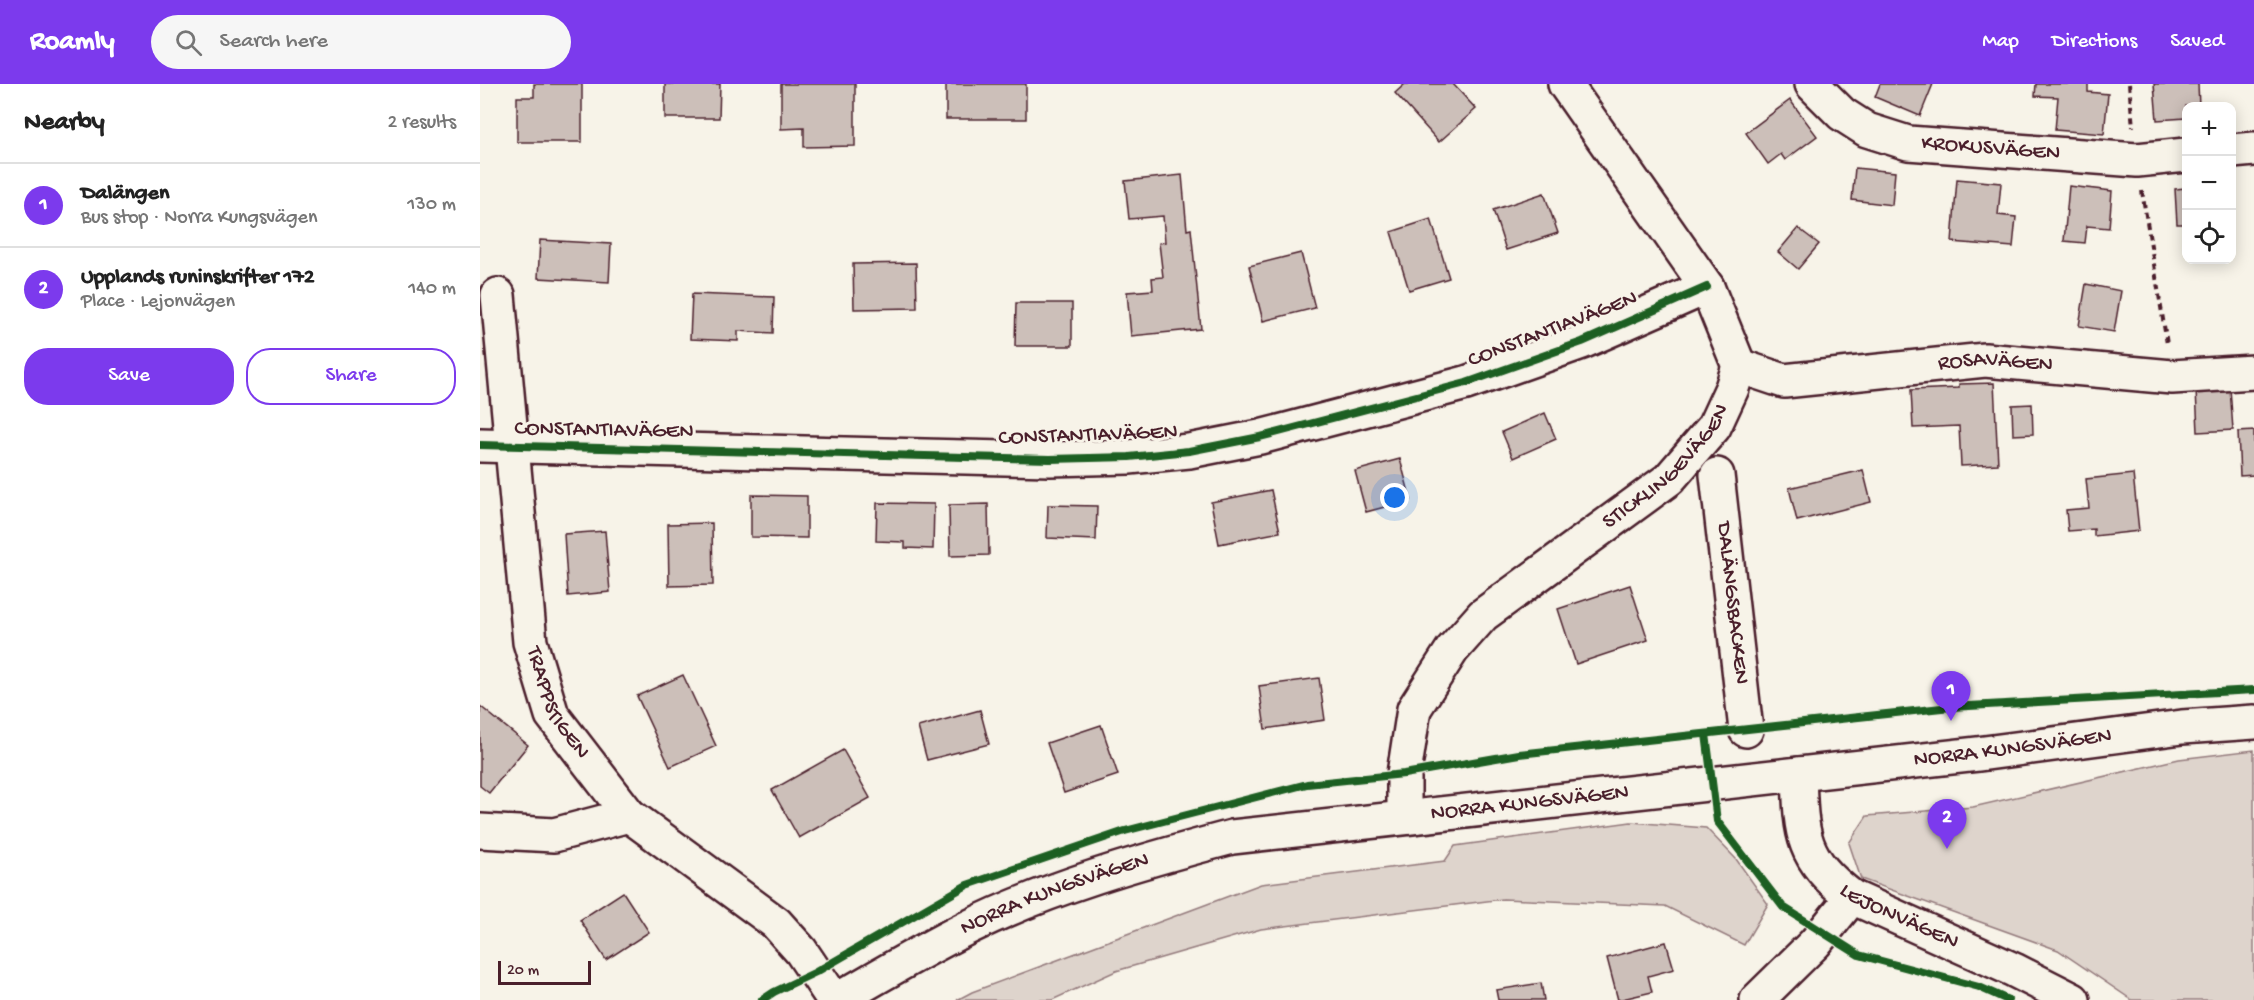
<!DOCTYPE html>
<meta charset="utf-8">
<style>
body{margin:0;font-family:"Gochi Hand",sans-serif;background:#f6f6f6;color:#222}
.controls{position:absolute;right:18px;top:18px;display:grid;overflow:hidden;border-radius:12px;box-shadow:0 3px 15px #0003}
.controls button{width:54px;height:54px;display:grid;place-items:center;padding:0;border:0;border-bottom:2px solid #e0e0e0;background:#fff;color:#222;font:30px sans-serif}
.scale{position:absolute;left:18px;bottom:15px;width:93px;box-sizing:border-box;padding-left:6px;border:3px solid #4a1f2b;border-top:0;font-size:16px;line-height:21px;white-space:nowrap;color:#4a1f2b;-webkit-text-stroke:4px #f7f3e8;paint-order:stroke}
.you{position:absolute;left:915px;top:414px;width:21px;height:21px;margin:-15px;border:4px solid #fff;border-radius:50%;background:#1a73e8;box-shadow:0 0 0 9px #1a73e833}
.badge{display:grid;place-items:center;width:39px;height:39px;border-radius:50%;background:#7c3aed;color:#fff;font-size:20px;font-weight:700}
.pin{position:absolute;translate:-50% -50px;filter:drop-shadow(0 2px 3px #0008)}
.pin::after{content:'';position:absolute;top:32px;width:21px;height:18px;background:inherit;clip-path:polygon(0 0,100% 0,50% 100%)}
.list{margin:0;padding:0;list-style:none}
h2{display:flex;justify-content:space-between;align-items:center;height:78px;margin:0;padding:0 24px;font-size:26px}
h2 small{font-size:20px;font-weight:400;color:#767676}
.list li{display:grid;grid-template-columns:39px 1fr auto;gap:18px;align-items:center;box-sizing:border-box;height:84px;padding:0 24px;border-top:2px solid #e0e0e0}
.list b{display:block;font-size:22px;white-space:nowrap}
.list p{margin:0;font-size:20px;white-space:nowrap;color:#767676}
.list em{font-size:20px;font-style:normal;color:#767676}
.actions{display:flex;gap:12px;padding:18px 24px}
.actions a{flex:1;padding:14px 0;border:2px solid #7c3aed;border-radius:24px;text-align:center;font-size:21px;color:#7c3aed}
.actions .main{background:#7c3aed;color:#fff}
.icon{flex:none;width:33px;height:33px;fill:none;stroke:currentColor;stroke-width:2;stroke-linecap:round;stroke-linejoin:round}
.map{position:relative;flex:none;width:1774px;height:916px;overflow:hidden}
header{display:flex;align-items:center;gap:36px;box-sizing:border-box;height:84px;padding:0 30px;background:#7c3aed;color:#fff}
header strong{font-size:28px}
nav{display:flex;gap:33px;margin-inline-start:auto;font-size:21px}
.search{width:420px;height:54px;background:#f6f6f6;display:flex;align-items:center;gap:15px;box-sizing:border-box;padding:0 21px;border-radius:33px;color:#767676;font-size:22px}
main{display:flex}
aside{flex:1;background:#fff}
.map>svg:first-child{display:block}
.green{fill:#ded4cc;stroke:#947a7c;stroke-width:1.5}
.building{fill:#ccbfb9;stroke:#4a1f2b;stroke-width:1.5}
.lines{fill:none;stroke-linecap:round;stroke-linejoin:round}
.minor-casing{stroke:#4a1f2b;stroke-width:38}
.tertiary-casing{stroke:#4a1f2b;stroke-width:38}
.secondary-casing{stroke:#4a1f2b;stroke-width:38}
.path{stroke:#4a1f2b;stroke-width:4;stroke-dasharray:6 4.5;stroke-linecap:butt}
.minor{stroke:#f7f3e8;stroke-width:33}
.tertiary{stroke:#f7f3e8;stroke-width:33}
.secondary{stroke:#f7f3e8;stroke-width:33}
.cycleway-casing{stroke:#f7f3e8;stroke-width:11}
.cycleway{stroke:#1b5e20;stroke-width:8}
.labels{text-anchor:middle;dominant-baseline:central;stroke-width:6;stroke-linejoin:round;paint-order:stroke}
.street-label{font-size:22px;fill:#4a1f2b;stroke:#f7f3e8}
</style>
<header>
<strong>Roamly</strong>
<div class="search"><svg class="icon" aria-label="search" viewBox="0 0 24 24"><circle cx="10" cy="10" r="6"/><path d="M15 15l6 6"/></svg>Search here</div>
<nav><a>Map</a><a>Directions</a><a>Saved</a></nav>
</header>
<main>
<aside>
<h2>Nearby<small>2 results</small></h2>
<ul class="list">
<li><span class="badge">1</span><div><b>Dalängen</b><p>Bus stop · Norra Kungsvägen</p></div><em>130 m</em></li>
<li><span class="badge">2</span><div><b>Upplands runinskrifter 172</b><p>Place · Lejonvägen</p></div><em>140 m</em></li>
</ul>
<div class="actions"><a class="main">Save</a><a>Share</a></div>
</aside>
<div class="map">
<svg width="1774" height="916" viewBox="0 0 1774 916">
<rect width="100%" height="100%" fill="#f7f3e8"/>
<filter id="ink" filterUnits="userSpaceOnUse"><feTurbulence type="fractalNoise" baseFrequency=".0167" numOctaves="2"/><feDisplacementMap in="SourceGraphic" scale="12" xChannelSelector="R" yChannelSelector="G"/><feConvolveMatrix kernelMatrix="1 2 1 2 8 2 1 2 1" color-interpolation-filters="sRGB"/></filter>
<g filter="url(#ink)">
<g class="green">
<path d="M 1774,666 L 1774,916 L 1652,916 L 1578,866 L 1381,795 L 1369,759 L 1387,732 L 1493,723 L 1699,675 Z"/>
<path d="M 1151,738 L 1226,744 L 1256,775 L 1288,820 L 1264,861 L 1185,822 L 1023,815 L 781,845 L 636,887 L 572,916 L 477,916 L 492,908 L 781,800 L 965,777 L 975,762 Z"/>
</g>
<g class="building">
<path d="M 54,0 L 102,0 L 102,58 L 37,58 L 37,13 L 54,13 Z"/>
<path d="M 185,0 L 240,0 L 239,34 L 185,34 Z"/>
<path d="M 301,0 L 375,0 L 375,62 L 324,63 L 324,44 L 301,45 Z"/>
<rect x="466" y="0" width="80" height="35"/>
<path d="M 925,0 L 973,0 L 996,25 L 959,58 L 915,9 Z"/>
<path d="M 1400,0 L 1453,0 L 1440,32 L 1395,13 Z"/>
<path d="M 1556,0 L 1608,0 L 1608,8 L 1628,10 L 1624,50 L 1575,46 L 1578,13 L 1555,12 Z"/>
<path d="M 1674,0 L 1718,0 L 1719,22 L 1706,22 L 1706,34 L 1677,36 Z"/>
<path d="M 1310,16 L 1337,52 L 1305,76 L 1301,70 L 1288,80 L 1266,49 Z"/>
<path d="M 1375,84 L 1415,88 L 1412,121 L 1372,116 Z"/>
<path d="M 702,91 L 707,146 L 711,145 L 721,245 L 651,252 L 647,208 L 673,206 L 672,194 L 683,193 L 679,159 L 685,158 L 683,132 L 649,135 L 645,97 Z"/>
<path d="M 1477,95 L 1521,99 L 1518,131 L 1536,133 L 1533,163 L 1472,158 Z"/>
<path d="M 1589,102 L 1632,107 L 1629,144 L 1607,142 L 1605,159 L 1584,157 Z"/>
<path d="M 1706,104 L 1706,140 L 1697,140 L 1695,105 Z"/>
<path d="M 1064,109 L 1078,149 L 1026,166 L 1013,126 Z"/>
<path d="M 951,135 L 969,194 L 929,206 L 911,148 Z"/>
<path d="M 1318,144 L 1339,160 L 1318,185 L 1298,168 Z"/>
<path d="M 60,156 L 131,160 L 129,198 L 58,194 Z"/>
<path d="M 821,169 L 835,224 L 783,237 L 769,182 Z"/>
<path d="M 436,179 L 437,224 L 374,225 L 373,180 Z"/>
<path d="M 1606,200 L 1641,207 L 1634,248 L 1599,242 Z"/>
<path d="M 212,210 L 294,213 L 293,249 L 258,247 L 258,257 L 210,255 Z"/>
<path d="M 536,219 L 592,219 L 592,262 L 535,262 Z"/>
<path d="M 1514,299 L 1518,380 L 1481,382 L 1479,342 L 1433,344 L 1431,306 L 1479,304 L 1479,300 Z"/>
<path d="M 1750,304 L 1753,346 L 1718,348 L 1716,306 Z"/>
<path d="M 1552,320 L 1553,350 L 1533,351 L 1532,321 Z"/>
<path d="M 1065,329 L 1076,355 L 1033,374 L 1022,348 Z"/>
<path d="M 1774,347 L 1774,391 L 1760,392 L 1758,348 Z"/>
<path d="M 920,375 L 931,416 L 886,428 L 875,387 Z"/>
<path d="M 1383,386 L 1391,418 L 1317,437 L 1309,404 Z"/>
<path d="M 1653,390 L 1659,447 L 1614,452 L 1614,445 L 1588,447 L 1586,426 L 1609,424 L 1606,395 Z"/>
<path d="M 791,406 L 800,448 L 739,460 L 731,418 Z"/>
<path d="M 271,411 L 327,412 L 327,454 L 271,453 Z"/>
<path d="M 397,419 L 454,420 L 453,465 L 425,464 L 425,458 L 396,457 Z"/>
<path d="M 508,420 L 509,471 L 470,472 L 469,421 Z"/>
<path d="M 568,421 L 617,422 L 616,456 L 567,454 Z"/>
<path d="M 232,439 L 233,501 L 189,502 L 188,440 Z"/>
<path d="M 125,447 L 130,508 L 88,512 L 84,450 Z"/>
<path d="M 1150,501 L 1168,556 L 1096,580 L 1078,525 Z"/>
<path d="M 203,591 L 236,662 L 190,683 L 157,612 Z"/>
<path d="M 839,594 L 845,636 L 785,645 L 779,602 Z"/>
<path d="M 0,622 L 48,661 L 9,709 L 0,702 Z"/>
<path d="M 500,626 L 509,660 L 447,676 L 438,643 Z"/>
<path d="M 621,641 L 638,691 L 584,709 L 567,659 Z"/>
<path d="M 363,666 L 390,714 L 319,754 L 292,706 Z"/>
<path d="M 143,808 L 169,848 L 126,876 L 100,836 Z"/>
<path d="M 1186,858 L 1194,885 L 1168,892 L 1172,908 L 1138,916 L 1127,874 Z"/>
<path d="M 1061,899 L 1064,916 L 1018,916 L 1016,906 Z"/>
</g>
<g class="lines">
<g class="minor-casing">
<g id="minor">
<path id="s1" d="M 1332,0 L 1362,30 L 1387,46 L 1428,59 L 1657,76 L 1706,71"/>
<path d="M 1752,67 L 1774,65"/>
<path id="s2" d="M 18,211 L 50,558 L 72,631 L 149,731 L 296,839 L 321,867 L 354,916"/>
<path id="s3" d="M 1259,282 L 1304,297 L 1505,276 L 1692,293 L 1774,288"/>
<path d="M 0,361 L 570,375 L 649,373 L 709,367 L 780,353 L 986,299 L 1102,258 L 1227,203"/>
<path id="s4" d="M 1237,391 L 1266,646"/>
<path id="s5" d="M 924,732 L 924,690 L 934,625 L 972,566 L 1003,531 L 1189,395 L 1234,343 L 1252,304 L 1259,282 L 1227,203 L 1085,0"/>
<path d="M 0,747 L 74,751 L 149,731"/>
<path d="M 1277,916 L 1335,859 L 1372,813"/>
</g>
</g>
<g class="tertiary-casing">
<g id="tertiary">
<path id="s6" d="M 1319,690 C 1321,751 1321,774 1372,813 L 1534,886 L 1593,916"/>
</g>
</g>
<g class="secondary-casing">
<g id="secondary">
<path id="s7" d="M 357,916 C 399,892 441,867 485,845 C 569,803 662,777 752,753 L 1498,670 L 1702,643 L 1774,638"/>
</g>
</g>
<g class="path">
<path d="M 1649,0 L 1653,43"/>
<path d="M 1662,107 L 1687,260"/>
</g>
<use href="#minor" class="minor"/>
<use href="#tertiary" class="tertiary"/>
<use href="#secondary" class="secondary"/>
<g class="cycleway-casing">
<g id="cycleway">
<path d="M 0,361 L 570,375 L 649,373 L 709,367 L 780,353 L 986,299 L 1102,258 L 1227,203"/>
<path d="M 1226,650 L 1237,737 L 1303,823 L 1379,871 L 1499,903 L 1528,916"/>
<path d="M 282,916 L 294,908 L 336,888 L 487,801 L 645,747 L 827,700 L 924,690 L 1039,670 L 1471,623 L 1774,606"/>
</g>
</g>
<use href="#cycleway" class="cycleway"/>
</g>
</g>
<g class="labels">
<g class="street-label">
<text stroke="none"><textPath href="#s1" startOffset="198">KROKUSVÄGEN</textPath></text>
<text transform="translate(1073 246) rotate(-21)">CONSTANTIAVÄGEN</text>
<text stroke="none"><textPath href="#s3" startOffset="260">ROSAVÄGEN</textPath></text>
<text transform="translate(124 347) rotate(1)">CONSTANTIAVÄGEN</text>
<text transform="translate(608 352) rotate(-2)">CONSTANTIAVÄGEN</text>
<text stroke="none"><textPath href="#s5" startOffset="462">STICKLINGEVÄGEN</textPath></text>
<text stroke="none"><textPath href="#s4" startOffset="129">DALÄNGSBACKEN</textPath></text>
<text stroke="none"><textPath href="#s2" startOffset="416">TRAPPSTIGEN</textPath></text>
<text stroke="none"><textPath href="#s7" startOffset="1215">NORRA KUNGSVÄGEN</textPath></text>
<text stroke="none"><textPath href="#s7" startOffset="729">NORRA KUNGSVÄGEN</textPath></text>
<text stroke="none"><textPath href="#s7" startOffset="243">NORRA KUNGSVÄGEN</textPath></text>
<text stroke="none"><textPath href="#s6" startOffset="192">LEJONVÄGEN</textPath></text>
</g>
</g>
</svg>
<div class="controls">
<button>+</button>
<button>−</button>
<button><svg class="icon" aria-label="locate" viewBox="0 0 24 24"><circle cx="12" cy="12" r="6"/><path d="M12 2v4M12 18v4M2 12h4M18 12h4"/></svg></button>
</div>
<div class="scale">20 m</div>
<div class="you"></div>
<div class="pin badge" style="left:1471px;top:637px">1</div>
<div class="pin badge" style="left:1467px;top:765px">2</div>
</div>
</main>
